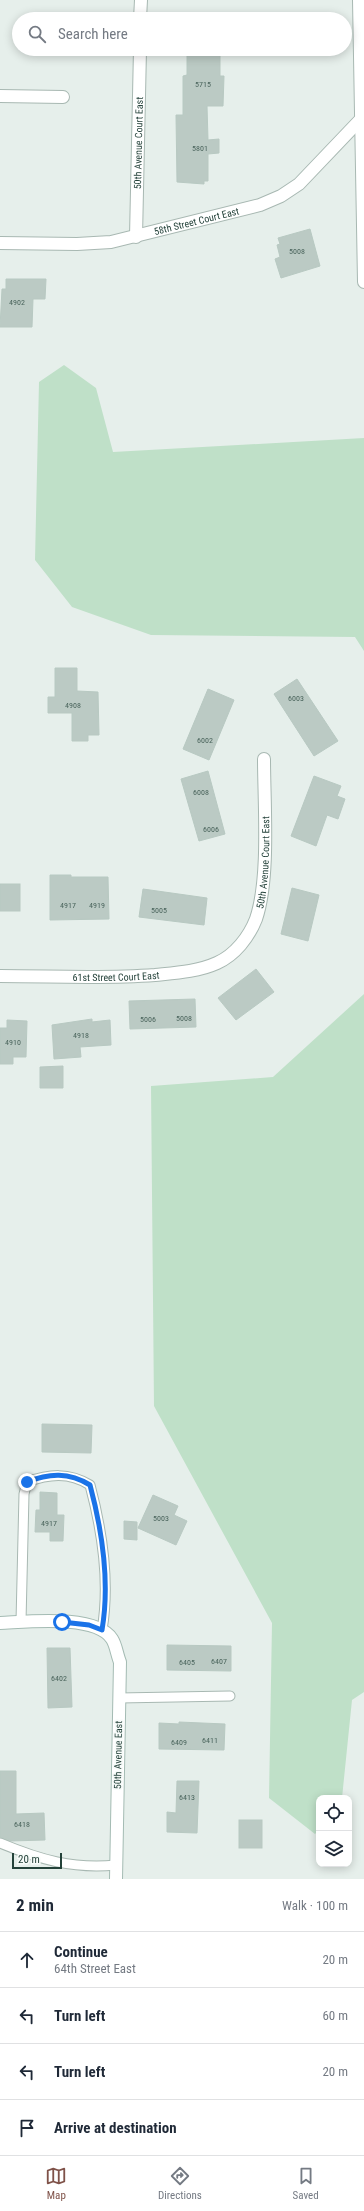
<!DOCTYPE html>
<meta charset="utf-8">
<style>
body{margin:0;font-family:"Roboto Condensed",sans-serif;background:#f2f2f3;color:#1f2937}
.controls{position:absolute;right:12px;bottom:12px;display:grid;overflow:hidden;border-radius:8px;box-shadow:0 2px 10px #0003}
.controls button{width:36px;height:36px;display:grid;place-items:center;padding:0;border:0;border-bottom:1px solid #e0e1e3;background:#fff;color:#1f2937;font:20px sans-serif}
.scale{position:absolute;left:12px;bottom:10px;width:50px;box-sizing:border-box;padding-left:4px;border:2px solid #24423a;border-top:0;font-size:11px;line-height:14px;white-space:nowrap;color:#24423a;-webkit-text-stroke:3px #f7fbf9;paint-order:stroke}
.stop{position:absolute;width:12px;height:12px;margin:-9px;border:3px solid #1a73e8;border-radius:50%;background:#fff}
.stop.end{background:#1a73e8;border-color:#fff;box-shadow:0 1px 4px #0008}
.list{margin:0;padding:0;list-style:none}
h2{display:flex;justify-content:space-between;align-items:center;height:52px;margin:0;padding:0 16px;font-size:17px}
h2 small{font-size:13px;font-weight:400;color:#747a83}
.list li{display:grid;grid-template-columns:26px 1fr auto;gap:12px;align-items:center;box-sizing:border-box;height:56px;padding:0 16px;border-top:1px solid #e0e1e3}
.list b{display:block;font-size:15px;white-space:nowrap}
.list p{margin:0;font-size:13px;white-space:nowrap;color:#747a83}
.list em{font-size:13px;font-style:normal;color:#747a83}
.icon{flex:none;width:22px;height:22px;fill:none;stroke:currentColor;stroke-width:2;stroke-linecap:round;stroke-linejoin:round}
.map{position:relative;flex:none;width:364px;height:1879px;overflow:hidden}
.search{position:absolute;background:#fff;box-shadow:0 2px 10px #0003;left:12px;right:12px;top:12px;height:44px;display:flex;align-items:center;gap:10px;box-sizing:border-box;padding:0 14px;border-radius:22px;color:#747a83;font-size:15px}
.sheet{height:276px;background:#fff}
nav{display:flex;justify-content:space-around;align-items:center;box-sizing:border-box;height:56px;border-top:1px solid #e0e1e3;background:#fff;font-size:11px;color:#747a83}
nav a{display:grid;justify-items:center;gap:2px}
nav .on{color:#7f5249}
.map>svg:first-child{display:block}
.green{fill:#bfe0c8}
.building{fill:#bbcac4;stroke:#b8c9c2}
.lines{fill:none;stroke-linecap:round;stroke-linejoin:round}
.lane-casing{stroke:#a8b8b2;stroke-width:11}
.street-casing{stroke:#a8b8b2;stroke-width:14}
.secondary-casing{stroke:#a4bbb3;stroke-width:14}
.lane{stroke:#fff;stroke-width:9}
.street{stroke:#fff;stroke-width:12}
.secondary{stroke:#fff;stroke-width:12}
.route{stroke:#1a73e8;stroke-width:5}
.labels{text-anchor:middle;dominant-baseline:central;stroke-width:3.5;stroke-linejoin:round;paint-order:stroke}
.number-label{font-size:8px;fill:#4a645c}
.street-label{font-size:10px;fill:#24423a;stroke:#f7fbf9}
</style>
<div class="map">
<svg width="364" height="1879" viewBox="0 0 364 1879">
<rect width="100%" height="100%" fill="#e6efeb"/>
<g class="green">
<path d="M 64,365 L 96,388 L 113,452 L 364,438 L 364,651 L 355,637 L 151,635 L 72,607 L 35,560 L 39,382 Z"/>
<path d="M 364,994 L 364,1692 L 352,1700 L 342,1798 L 319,1798 L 319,1830 L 315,1834 L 269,1798 L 272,1623 L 154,1406 L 151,1086 L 273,1077 Z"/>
</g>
<g class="building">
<path d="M 187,49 L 220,49 L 220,76 L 224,76 L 223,106 L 207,106 L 208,140 L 219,139 L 219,153 L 208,154 L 208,181 L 204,181 L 204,184 L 177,182 L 176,115 L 183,115 L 183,76 L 187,75 Z"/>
<path d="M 310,229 L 320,266 L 281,278 L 275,259 L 280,257 L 277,245 L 280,244 L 278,238 Z"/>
<path d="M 6,279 L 46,279 L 45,299 L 33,299 L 32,327 L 0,327 L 2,289 L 6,289 Z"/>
<path d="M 55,668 L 77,668 L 77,691 L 98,692 L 99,735 L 88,735 L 88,741 L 72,741 L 72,713 L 48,713 L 48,697 L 55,697 Z"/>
<path d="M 297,679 L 338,741 L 314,756 L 274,694 Z"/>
<path d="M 208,689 L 234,700 L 209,760 L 183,749 Z"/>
<path d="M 208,771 L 225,834 L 199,841 L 181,779 Z"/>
<path d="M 314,776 L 341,786 L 337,796 L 345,799 L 338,819 L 327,815 L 316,846 L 291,836 Z"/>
<path d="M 50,875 L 71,875 L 71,877 L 108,877 L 109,919 L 50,920 Z"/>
<rect x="0" y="884" width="20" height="27"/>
<path d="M 292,888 L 319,895 L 308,941 L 281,934 Z"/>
<path d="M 143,889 L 207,898 L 204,925 L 139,917 Z"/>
<path d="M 256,969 L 274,992 L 236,1020 L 218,998 Z"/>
<path d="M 195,999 L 196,1027 L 130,1029 L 129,1001 Z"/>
<path d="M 92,1019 L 92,1022 L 110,1020 L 111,1045 L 80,1047 L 81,1057 L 54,1059 L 52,1025 Z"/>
<path d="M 7,1020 L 27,1021 L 26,1057 L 13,1057 L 13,1064 L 0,1064 L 0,1028 L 7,1028 Z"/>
<path d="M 63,1066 L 63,1088 L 40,1088 L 40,1067 Z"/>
<path d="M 42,1424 L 92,1425 L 91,1453 L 42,1452 Z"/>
<path d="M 40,1492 L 57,1493 L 57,1515 L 64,1515 L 63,1541 L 50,1541 L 50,1532 L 35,1532 L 36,1510 L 40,1510 Z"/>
<path d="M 153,1495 L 178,1506 L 174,1515 L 187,1521 L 176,1545 L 138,1528 Z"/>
<path d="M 124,1521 L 137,1522 L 137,1540 L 124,1539 Z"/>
<path d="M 167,1645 L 231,1646 L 231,1671 L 167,1670 Z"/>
<path d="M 47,1648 L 70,1648 L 72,1707 L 48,1708 Z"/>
<path d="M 179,1722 L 225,1724 L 224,1750 L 159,1749 L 159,1723 L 179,1724 Z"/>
<path d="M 0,1771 L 16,1771 L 16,1814 L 44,1813 L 45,1840 L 10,1841 L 0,1837 Z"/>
<path d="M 177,1781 L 199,1781 L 197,1833 L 167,1832 L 167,1812 L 176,1813 Z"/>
<rect x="239" y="1820" width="23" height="28"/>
</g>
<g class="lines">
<g class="lane-casing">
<g id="lane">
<path d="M 21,1622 L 24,1494 L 27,1482 C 49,1474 69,1472 90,1485 C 102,1530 110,1583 102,1630"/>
<path d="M 119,1698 L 230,1696"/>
<path d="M 0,1843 C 41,1860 72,1869 116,1865"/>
</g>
</g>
<g class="street-casing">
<g id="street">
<path d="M 359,0 L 364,282"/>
<path d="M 140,19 L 141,0"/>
<path d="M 0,96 L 63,97"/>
<path id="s1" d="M 136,237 L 140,49"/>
<path id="s2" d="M 0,243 L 77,244 L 111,242 L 260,205 L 281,196 L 299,184 L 361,119"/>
<path id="s3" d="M 0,976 C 52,976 103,979 155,975 C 175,973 197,972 217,963 C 235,955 249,937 256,919 C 270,878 264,803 264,759"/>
</g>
</g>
<g class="secondary-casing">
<path id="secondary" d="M 0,1623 C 27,1622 96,1614 112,1639 C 116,1645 117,1655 120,1662 L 116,1879"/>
</g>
<use href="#lane" class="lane"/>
<use href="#street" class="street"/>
<use href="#secondary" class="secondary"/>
</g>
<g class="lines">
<path class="route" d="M 27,1482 C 49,1473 69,1472 90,1485 C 102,1530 110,1583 102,1630 L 89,1625 L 62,1622"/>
</g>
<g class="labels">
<g class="number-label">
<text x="203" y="84">5715</text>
<text x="200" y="148">5801</text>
<text x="297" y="251">5008</text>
<text x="17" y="302">4902</text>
<text x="296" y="698">6003</text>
<text x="73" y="705">4908</text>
<text x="205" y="740">6002</text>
<text x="201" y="792">6008</text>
<text x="211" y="829">6006</text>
<text x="68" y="905">4917</text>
<text x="97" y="905">4919</text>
<text x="159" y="910">5005</text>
<text x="184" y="1018">5008</text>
<text x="148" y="1019">5006</text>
<text x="81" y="1035">4918</text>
<text x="13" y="1042">4910</text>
<text x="161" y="1518">5003</text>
<text x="49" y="1523">4917</text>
<text x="219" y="1661">6407</text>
<text x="187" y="1662">6405</text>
<text x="59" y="1678">6402</text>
<text x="210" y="1740">6411</text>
<text x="179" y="1742">6409</text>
<text x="187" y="1797">6413</text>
<text x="22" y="1824">6418</text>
</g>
<g class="street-label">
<text stroke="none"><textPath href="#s1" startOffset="94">50th Avenue Court East</textPath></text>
<text stroke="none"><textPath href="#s2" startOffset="199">58th Street Court East</textPath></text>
<text stroke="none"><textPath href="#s3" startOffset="336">50th Avenue Court East</textPath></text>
<text stroke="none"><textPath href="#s3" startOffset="116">61st Street Court East</textPath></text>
<text transform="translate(118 1755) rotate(-89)">50th Avenue East</text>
</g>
</g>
</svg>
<div class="controls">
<button><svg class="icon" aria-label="locate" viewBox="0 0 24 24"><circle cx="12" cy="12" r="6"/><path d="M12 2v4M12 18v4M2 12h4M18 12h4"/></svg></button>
<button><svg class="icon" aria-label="layers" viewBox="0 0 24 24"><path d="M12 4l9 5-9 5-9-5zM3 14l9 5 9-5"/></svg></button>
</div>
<div class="scale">20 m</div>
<div class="stop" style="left:62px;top:1622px"></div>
<div class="stop end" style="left:27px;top:1482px"></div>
<div class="search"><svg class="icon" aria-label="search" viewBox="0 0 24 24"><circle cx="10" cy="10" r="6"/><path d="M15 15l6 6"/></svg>Search here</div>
</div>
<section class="sheet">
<h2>2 min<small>Walk · 100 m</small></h2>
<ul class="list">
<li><svg class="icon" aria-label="ahead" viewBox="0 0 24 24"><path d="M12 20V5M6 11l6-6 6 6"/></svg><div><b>Continue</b><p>64th Street East</p></div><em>20 m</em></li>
<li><svg class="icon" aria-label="left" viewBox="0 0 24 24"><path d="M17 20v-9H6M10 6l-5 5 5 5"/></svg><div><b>Turn left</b></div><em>60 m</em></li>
<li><svg class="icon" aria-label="left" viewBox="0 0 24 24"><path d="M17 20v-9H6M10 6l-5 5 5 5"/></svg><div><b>Turn left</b></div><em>20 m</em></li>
<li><svg class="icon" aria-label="arrive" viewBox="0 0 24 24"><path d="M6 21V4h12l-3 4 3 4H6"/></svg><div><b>Arrive at destination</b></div></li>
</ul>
</section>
<nav>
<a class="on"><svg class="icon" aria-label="map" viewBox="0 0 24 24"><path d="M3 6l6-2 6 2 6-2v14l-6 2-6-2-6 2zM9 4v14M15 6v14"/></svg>Map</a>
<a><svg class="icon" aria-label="directions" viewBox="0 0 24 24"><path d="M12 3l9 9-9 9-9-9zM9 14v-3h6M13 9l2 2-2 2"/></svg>Directions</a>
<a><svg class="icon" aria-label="saved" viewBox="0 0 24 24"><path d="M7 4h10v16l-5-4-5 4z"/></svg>Saved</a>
</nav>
